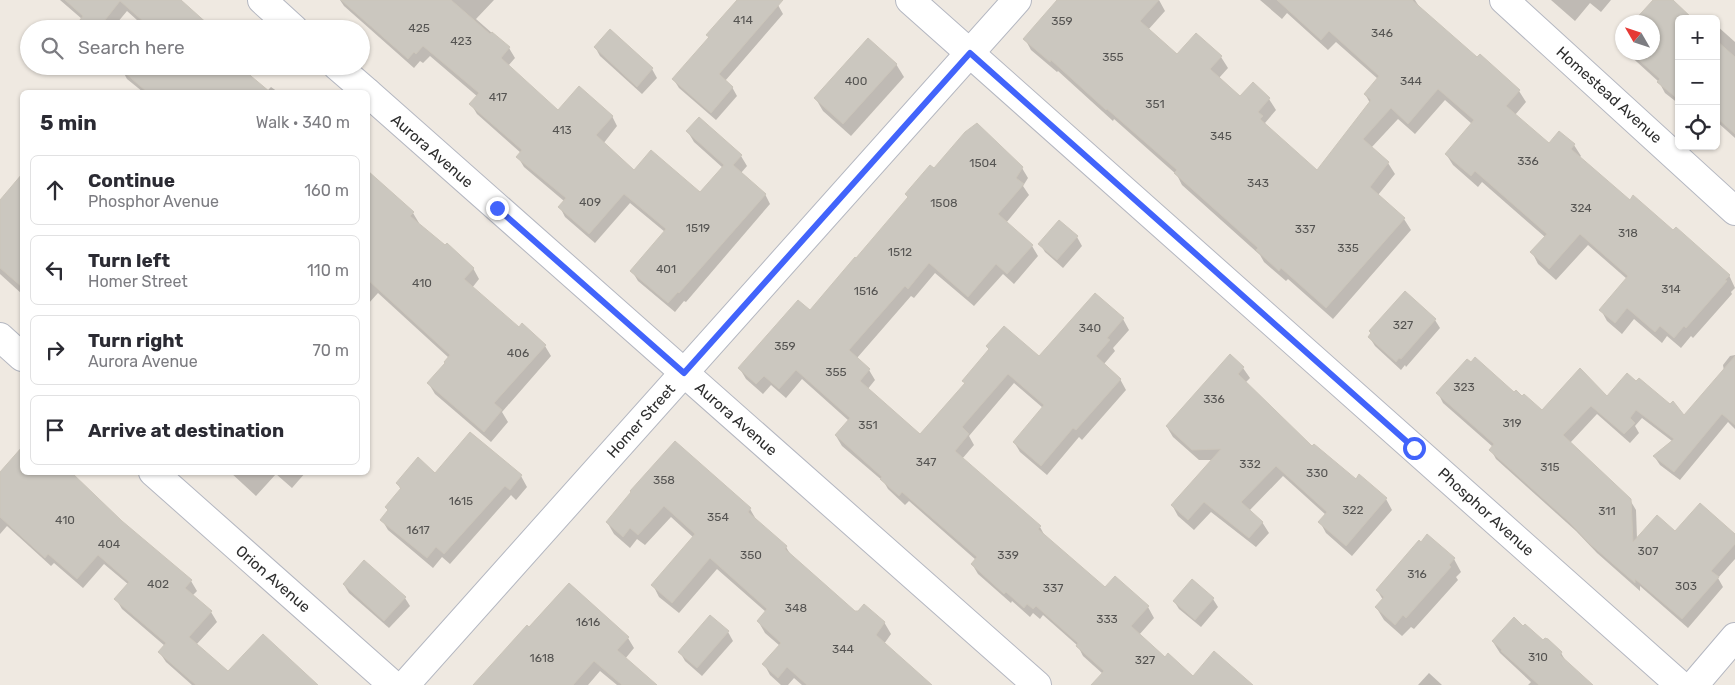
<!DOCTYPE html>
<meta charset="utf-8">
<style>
body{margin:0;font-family:Rubik,sans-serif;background:#f7f7f7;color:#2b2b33}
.controls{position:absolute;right:15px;top:15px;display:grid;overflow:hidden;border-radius:8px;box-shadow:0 1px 4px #0004}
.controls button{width:45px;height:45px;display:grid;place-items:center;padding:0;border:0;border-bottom:1px solid #e1e1e2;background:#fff;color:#2b2b33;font:25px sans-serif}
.compass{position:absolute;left:1615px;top:15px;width:45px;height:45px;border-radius:50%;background:#fff;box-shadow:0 1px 4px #0004;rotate:309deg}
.stop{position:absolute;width:15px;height:15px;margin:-11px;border:4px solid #4264fb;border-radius:50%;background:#fff}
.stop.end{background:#4264fb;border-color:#fff;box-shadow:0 1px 5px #0008}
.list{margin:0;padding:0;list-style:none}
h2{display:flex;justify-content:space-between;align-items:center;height:65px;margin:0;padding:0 20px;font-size:21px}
h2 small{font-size:16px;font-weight:400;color:#7c7c81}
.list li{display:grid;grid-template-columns:32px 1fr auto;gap:15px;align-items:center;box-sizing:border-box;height:70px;margin:0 10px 10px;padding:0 10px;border:1px solid #e1e1e2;border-radius:8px}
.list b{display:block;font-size:19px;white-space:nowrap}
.list p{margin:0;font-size:16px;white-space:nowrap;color:#7c7c81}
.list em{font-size:16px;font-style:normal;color:#7c7c81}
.icon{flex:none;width:28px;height:28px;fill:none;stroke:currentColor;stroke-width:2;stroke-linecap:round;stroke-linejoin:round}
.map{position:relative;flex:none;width:1735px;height:685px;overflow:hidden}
.search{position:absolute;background:#fff;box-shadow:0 1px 4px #0004;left:20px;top:20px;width:350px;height:55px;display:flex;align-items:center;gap:12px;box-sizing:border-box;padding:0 18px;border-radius:28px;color:#7c7c81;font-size:19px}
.panel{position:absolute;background:#fff;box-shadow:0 1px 4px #0004;left:20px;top:90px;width:350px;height:385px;border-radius:8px}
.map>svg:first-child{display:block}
.shadow{fill:#0003}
.building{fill:#cbc7bf;stroke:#cbc5ba}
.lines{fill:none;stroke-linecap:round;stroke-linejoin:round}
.minor-casing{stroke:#b4b7c1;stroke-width:30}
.minor{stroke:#fff;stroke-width:28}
.route{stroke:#4264fb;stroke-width:6}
.labels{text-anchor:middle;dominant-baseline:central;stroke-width:5;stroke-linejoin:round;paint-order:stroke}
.number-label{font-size:12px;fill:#555452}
.street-label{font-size:15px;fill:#2e2e2e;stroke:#fff}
</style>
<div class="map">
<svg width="1735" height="685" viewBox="0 0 1735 685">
<rect width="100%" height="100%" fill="#efe9e1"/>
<g class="shadow">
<path d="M 60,0 L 176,0 L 210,29 L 147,29 L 127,11 L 112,29 L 77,29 L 82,19 Z"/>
<path d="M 340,0 L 494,0 L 476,19 L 509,48 L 515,58 L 508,66 L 558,112 L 612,116 L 617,126 L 603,144 L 635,172 L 700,194 L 723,168 L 694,142 L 688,132 L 741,156 L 747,166 L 741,173 L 765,194 L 770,204 L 686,302 L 684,301 L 675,312 L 638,281 L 632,271 L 665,232 L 630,203 L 595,243 L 565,217 L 560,207 L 564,201 L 524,167 L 518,157 L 521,153 L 477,114 L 471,104 L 478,97 L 430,56 L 423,63 L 420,61 L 414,68 L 344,6 Z"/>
<path d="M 738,0 L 772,0 L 778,5 L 783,14 L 725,81 L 732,87 L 737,96 L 716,120 L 679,88 L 674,80 L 710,39 L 708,35 Z"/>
<path d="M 1059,0 L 1159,0 L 1165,11 L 1148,30 L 1177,56 L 1197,35 L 1221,57 L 1228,68 L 1219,78 L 1240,98 L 1253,84 L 1269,99 L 1276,110 L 1265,123 L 1267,127 L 1317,172 L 1370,103 L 1365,94 L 1378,79 L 1336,42 L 1328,50 L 1287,13 L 1282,19 L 1260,0 L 1415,0 L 1420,8 L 1478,59 L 1519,91 L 1526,102 L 1515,115 L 1549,145 L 1574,145 L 1581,156 L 1579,158 L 1630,202 L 1673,232 L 1729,275 L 1735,288 L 1731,292 L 1732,294 L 1693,338 L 1691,336 L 1681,348 L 1667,336 L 1662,343 L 1634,319 L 1622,334 L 1607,321 L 1601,310 L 1627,279 L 1588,245 L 1556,280 L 1538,264 L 1532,252 L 1545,237 L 1482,182 L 1478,187 L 1453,165 L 1446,154 L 1472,124 L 1445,100 L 1415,134 L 1398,119 L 1371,148 L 1388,163 L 1395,174 L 1378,195 L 1404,219 L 1411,230 L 1333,319 L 1288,279 L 1286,281 L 1264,262 L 1260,255 L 1182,185 L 1177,175 L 1114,119 L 1113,121 L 1058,71 L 1057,72 L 1031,50 L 1025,39 Z"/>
<path d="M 1551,0 L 1611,0 L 1601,12 L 1590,3 L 1575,21 Z"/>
<path d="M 1655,0 L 1671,0 L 1679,19 L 1679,104 L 1665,93 L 1659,82 L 1626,52 L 1652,52 L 1652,22 L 1634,22 Z"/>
<path d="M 1716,25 L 1735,42 L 1735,138 L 1716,121 Z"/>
<path d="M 610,31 L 652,69 L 657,78 L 642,94 L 600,56 L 595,47 Z"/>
<path d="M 1622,35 L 1622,48 L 1618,40 Z"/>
<path d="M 896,64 L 904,77 L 851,136 L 823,111 L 816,99 Z"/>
<path d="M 122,66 L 247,66 L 244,72 L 267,91 L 271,87 L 278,92 L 143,92 L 127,79 L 121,68 Z"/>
<path d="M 1022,168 L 1028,178 L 1023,186 L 1029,195 L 1006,223 L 1032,246 L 1038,256 L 1014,284 L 1003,274 L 974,306 L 935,273 L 914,298 L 911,296 L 857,358 L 869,370 L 875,380 L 867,390 L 920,436 L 966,384 L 1039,358 L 1123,319 L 1129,330 L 1113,348 L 1115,351 L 1104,364 L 1120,379 L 1126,390 L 1082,440 L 1079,437 L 1047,475 L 1020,452 L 1014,442 L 1043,408 L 1014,383 L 969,436 L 974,445 L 962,459 L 1040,527 L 1046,538 L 1105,589 L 1115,578 L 1148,607 L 1154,618 L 1139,635 L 1166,659 L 1193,677 L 1246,685 L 1104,685 L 1103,674 L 1083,656 L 1078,646 L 1043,615 L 1040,619 L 1033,613 L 1030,617 L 1012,601 L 1011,603 L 978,574 L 972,564 L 976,560 L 909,501 L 905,505 L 888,489 L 884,482 L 842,446 L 836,436 L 849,421 L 802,379 L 786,398 L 771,385 L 763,394 L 746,379 L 740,369 L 810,312 L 934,170 Z"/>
<path d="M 368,172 L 413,213 L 419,223 L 418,224 L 473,268 L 479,279 L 472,288 L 519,329 L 545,346 L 551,356 L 502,412 L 508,422 L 491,442 L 435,394 L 429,384 L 449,358 L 378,293 L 368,304 Z"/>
<path d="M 22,175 L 22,294 L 0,274 L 0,202 Z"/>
<path d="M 1059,222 L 1077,237 L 1082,246 L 1063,268 L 1045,252 L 1040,244 Z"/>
<path d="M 1435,320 L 1440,328 L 1406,367 L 1405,365 L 1401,370 L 1375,346 L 1370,338 Z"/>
<path d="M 1735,355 L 1735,429 L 1728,422 L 1680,480 L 1660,465 L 1654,456 L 1672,441 L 1642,418 L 1635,426 L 1639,433 L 1630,443 L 1597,414 L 1570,443 L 1630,500 L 1636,510 L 1637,539 L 1675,533 L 1735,536 L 1735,559 L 1718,578 L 1723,587 L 1688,628 L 1640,586 L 1640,591 L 1597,553 L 1576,531 L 1496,459 L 1491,450 L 1493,447 L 1443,403 L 1438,393 L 1514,394 L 1542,412 L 1607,397 L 1684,417 L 1724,371 L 1723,365 L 1730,356 Z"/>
<path d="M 1243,368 L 1250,378 L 1245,383 L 1312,448 L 1356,480 L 1359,476 L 1386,499 L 1392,510 L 1352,556 L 1326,533 L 1320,522 L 1326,515 L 1283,476 L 1249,511 L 1262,522 L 1269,533 L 1256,547 L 1211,512 L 1194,530 L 1178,516 L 1172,505 L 1213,460 L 1199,460 L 1173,437 L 1167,427 Z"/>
<path d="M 471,433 L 521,476 L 527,487 L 516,500 L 511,495 L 450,564 L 442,557 L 433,568 L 388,530 L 382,520 L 401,490 L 397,483 L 436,475 Z"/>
<path d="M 675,443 L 750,509 L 757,521 L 786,547 L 792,557 L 854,612 L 884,622 L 891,634 L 884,644 L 930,685 L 802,685 L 794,678 L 788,685 L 781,685 L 770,675 L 764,664 L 780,646 L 765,633 L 758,621 L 766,612 L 717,569 L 679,613 L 659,597 L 653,585 L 694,538 L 671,517 L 645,545 L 637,539 L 630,548 L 614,534 L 607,522 Z"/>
<path d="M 22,449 L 22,472 L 121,522 L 191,581 L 197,591 L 192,596 L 211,612 L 217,622 L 196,645 L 229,673 L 316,685 L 192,685 L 166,662 L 160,653 L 165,646 L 122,609 L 116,599 L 129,585 L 104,564 L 83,588 L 54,563 L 51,566 L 7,526 L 0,534 L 0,474 Z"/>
<path d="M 230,472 L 306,472 L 292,488 L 276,474 L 256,496 Z"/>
<path d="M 1454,559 L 1461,572 L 1456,577 L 1458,580 L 1414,629 L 1411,627 L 1402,636 L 1384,620 L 1376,607 L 1383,600 L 1377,590 Z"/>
<path d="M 569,584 L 628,638 L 634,648 L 625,659 L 655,685 L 617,685 L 600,671 L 588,685 L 476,685 Z"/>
<path d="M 344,585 L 405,598 L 410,606 L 389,628 L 349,593 Z"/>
<path d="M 1213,599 L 1218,607 L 1201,627 L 1179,609 L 1174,601 Z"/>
<path d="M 1524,628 L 1561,653 L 1567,663 L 1591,685 L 1528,685 L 1531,682 L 1500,653 L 1493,642 Z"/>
<path d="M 728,632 L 733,641 L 702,676 L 685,661 L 680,652 Z"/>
<path d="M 1429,673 L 1442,685 L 1418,685 Z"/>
</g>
<g class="building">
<path d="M 65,0 L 181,0 L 210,26 L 208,29 L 152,29 L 120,1 L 98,29 L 73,29 L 83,16 Z"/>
<path d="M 341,0 L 451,0 L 490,34 L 492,32 L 510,47 L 501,58 L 558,110 L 579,86 L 613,116 L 596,135 L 634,170 L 651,150 L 700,192 L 724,165 L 686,131 L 699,117 L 742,155 L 733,165 L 766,194 L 679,293 L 678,292 L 668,303 L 630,271 L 666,229 L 624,194 L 589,234 L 558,207 L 566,198 L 516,157 L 522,150 L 469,104 L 479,93 L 423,46 L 416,54 L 414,52 L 408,59 Z"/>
<path d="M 737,0 L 783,0 L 719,74 L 733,87 L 711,113 L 672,79 L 709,37 L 706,35 Z"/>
<path d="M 1057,0 L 1159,0 L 1140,21 L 1177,54 L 1196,33 L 1222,56 L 1210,69 L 1240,96 L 1253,82 L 1270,98 L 1258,112 L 1263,116 L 1260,119 L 1317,170 L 1371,100 L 1364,94 L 1379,76 L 1329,31 L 1321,40 L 1277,0 L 1412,0 L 1477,57 L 1480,54 L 1520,90 L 1506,106 L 1549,143 L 1559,131 L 1575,144 L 1571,149 L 1630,200 L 1633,195 L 1673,230 L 1676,227 L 1730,275 L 1725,280 L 1727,281 L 1686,328 L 1684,326 L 1674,338 L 1660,326 L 1655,332 L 1627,308 L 1615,323 L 1599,310 L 1628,276 L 1580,234 L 1549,269 L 1530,252 L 1547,234 L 1475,171 L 1471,176 L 1445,154 L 1474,120 L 1438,89 L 1408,124 L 1391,108 L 1363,139 L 1389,162 L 1370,187 L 1405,218 L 1326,308 L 1281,268 L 1279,271 L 1256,250 L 1258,248 L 1174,173 L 1177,170 L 1107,109 L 1106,110 L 1051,60 L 1050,62 L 1023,39 Z"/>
<path d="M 1653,0 L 1673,0 L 1693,19 L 1679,19 L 1679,100 L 1657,82 L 1660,79 L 1630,52 L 1652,52 L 1652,22 L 1633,22 Z"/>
<path d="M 610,29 L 653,68 L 637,87 L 594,47 Z"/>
<path d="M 868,38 L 897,64 L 843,124 L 814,98 Z"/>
<path d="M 1716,40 L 1735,57 L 1735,134 L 1716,117 Z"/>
<path d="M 129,66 L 239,66 L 270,92 L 147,92 L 124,72 Z"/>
<path d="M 977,123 L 1023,167 L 1016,178 L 1024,184 L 998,214 L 1033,245 L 1007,274 L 996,264 L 968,297 L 929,263 L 908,289 L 905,286 L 849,350 L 870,369 L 860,381 L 920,434 L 965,383 L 962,381 L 989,349 L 986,346 L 1004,326 L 1039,356 L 1095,293 L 1124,318 L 1107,338 L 1110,340 L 1096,356 L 1121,379 L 1076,430 L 1073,428 L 1041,466 L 1013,442 L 1044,405 L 1008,374 L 962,427 L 969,434 L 955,451 L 1041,526 L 1038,529 L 1105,587 L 1115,576 L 1149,606 L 1131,626 L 1165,657 L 1168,653 L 1193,676 L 1214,651 L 1253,685 L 1091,685 L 1104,671 L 1076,646 L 1078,643 L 1036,606 L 1033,609 L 1027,604 L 1024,608 L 1006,592 L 1004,594 L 971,564 L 977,557 L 902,492 L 899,496 L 880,479 L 882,477 L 835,435 L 850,418 L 796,370 L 779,389 L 764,376 L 756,384 L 738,368 L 798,300 L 810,310 L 855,257 L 856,258 L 908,197 L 905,194 L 930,165 L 934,168 L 965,132 Z"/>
<path d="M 368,171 L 414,212 L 410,216 L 445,245 L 447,243 L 474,268 L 464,279 L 519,327 L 522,323 L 546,345 L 494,403 L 502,410 L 484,432 L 427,383 L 445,363 L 444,362 L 450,355 L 368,280 Z"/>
<path d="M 22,174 L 22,287 L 0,268 L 0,200 Z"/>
<path d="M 1059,220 L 1078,236 L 1057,260 L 1038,244 Z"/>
<path d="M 1405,291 L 1436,319 L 1401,359 L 1399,358 L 1396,362 L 1368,337 L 1371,333 L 1369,331 Z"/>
<path d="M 1230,354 L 1244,367 L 1238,374 L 1312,446 L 1314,444 L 1356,479 L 1359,474 L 1387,498 L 1346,546 L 1318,522 L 1327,512 L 1276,466 L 1241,502 L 1263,522 L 1249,538 L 1204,502 L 1188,520 L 1171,505 L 1221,449 L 1192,450 L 1166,426 Z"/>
<path d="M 1735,356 L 1735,425 L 1722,414 L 1674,472 L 1653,456 L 1674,439 L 1636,410 L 1630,418 L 1635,423 L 1624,434 L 1591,406 L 1563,435 L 1631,499 L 1633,542 L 1657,515 L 1675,531 L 1700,503 L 1735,534 L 1735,544 L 1711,571 L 1719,577 L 1682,619 L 1635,579 L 1635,583 L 1590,544 L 1569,522 L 1489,450 L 1494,444 L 1436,393 L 1467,359 L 1471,362 L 1475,357 L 1514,392 L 1516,390 L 1522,396 L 1524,394 L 1542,410 L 1580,368 L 1607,396 L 1627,373 L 1636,381 L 1639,378 L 1670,404 L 1673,401 L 1684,415 Z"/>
<path d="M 470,432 L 522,475 L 510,490 L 505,486 L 444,554 L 436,547 L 427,558 L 380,520 L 388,510 L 385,507 L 401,488 L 396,483 L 418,457 L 435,473 Z"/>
<path d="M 675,441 L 751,508 L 748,512 L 787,546 L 785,549 L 855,611 L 858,611 L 864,604 L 885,622 L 876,635 L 932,685 L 807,685 L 787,667 L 778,678 L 762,664 L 781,643 L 757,621 L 767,609 L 710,558 L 672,603 L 651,585 L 695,534 L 664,506 L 638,535 L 630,528 L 623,537 L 606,522 L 631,492 L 630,491 Z"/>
<path d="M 22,447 L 22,472 L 71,472 L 122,521 L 192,580 L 185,588 L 212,611 L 189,637 L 228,671 L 263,634 L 318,685 L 196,685 L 158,652 L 166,643 L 114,599 L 129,582 L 98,555 L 77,579 L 48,554 L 45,558 L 0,517 L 0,472 Z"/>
<path d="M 1427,534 L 1455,558 L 1449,565 L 1451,567 L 1406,618 L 1403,615 L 1395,625 L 1375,607 L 1384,597 L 1376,590 L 1419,540 L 1421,542 Z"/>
<path d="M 364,560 L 406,597 L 384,621 L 343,584 Z"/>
<path d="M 1192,579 L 1214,598 L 1195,620 L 1173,601 Z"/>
<path d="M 569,583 L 629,637 L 617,650 L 657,685 L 622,685 L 594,661 L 573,685 L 473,685 L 527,625 L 529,627 Z"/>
<path d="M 710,615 L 729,631 L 697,668 L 678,652 Z"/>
<path d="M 1514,617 L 1523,626 L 1525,624 L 1543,640 L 1545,638 L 1548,639 L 1562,652 L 1560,655 L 1593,685 L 1539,685 L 1501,651 L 1502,650 L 1492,641 Z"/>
</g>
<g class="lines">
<g class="minor-casing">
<g id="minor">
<path d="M 262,0 L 294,29"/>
<path d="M 910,0 L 1680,685"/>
<path d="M 1504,0 L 1735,211"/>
<path d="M 337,66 L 367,92"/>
<path d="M 368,93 L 1037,685"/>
<path d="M 0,337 L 22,357"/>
<path d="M 153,472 L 393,685"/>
<path d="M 405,685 L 1017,0"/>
<path d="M 1694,685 L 1735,637"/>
</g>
</g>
<use href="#minor" class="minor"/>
</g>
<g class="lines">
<path class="route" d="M 497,208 L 684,373 L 970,53 L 1414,448"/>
</g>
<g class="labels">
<g class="number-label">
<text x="743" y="20">414</text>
<text x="1062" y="21">359</text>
<text x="419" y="28">425</text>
<text x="1382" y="33">346</text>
<text x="461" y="41">423</text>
<text x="1113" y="57">355</text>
<text x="856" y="81">400</text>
<text x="1411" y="81">344</text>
<text x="498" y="97">417</text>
<text x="1155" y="104">351</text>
<text x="562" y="130">413</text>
<text x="1221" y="136">345</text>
<text x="1528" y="161">336</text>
<text x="983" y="163">1504</text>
<text x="1258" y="183">343</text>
<text x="590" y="202">409</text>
<text x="944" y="203">1508</text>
<text x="1581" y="208">324</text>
<text x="698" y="228">1519</text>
<text x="1305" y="229">337</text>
<text x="1628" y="233">318</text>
<text x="1348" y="248">335</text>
<text x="900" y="252">1512</text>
<text x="666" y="269">401</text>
<text x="422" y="283">410</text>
<text x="1671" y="289">314</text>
<text x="866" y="291">1516</text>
<text x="1403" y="325">327</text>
<text x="1090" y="328">340</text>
<text x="785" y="346">359</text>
<text x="518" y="353">406</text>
<text x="836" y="372">355</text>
<text x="1464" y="387">323</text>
<text x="1214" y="399">336</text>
<text x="1512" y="423">319</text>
<text x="868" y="425">351</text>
<text x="926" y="462">347</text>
<text x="1250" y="464">332</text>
<text x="1550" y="467">315</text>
<text x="1317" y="473">330</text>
<text x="664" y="480">358</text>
<text x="461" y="501">1615</text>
<text x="1353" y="510">322</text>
<text x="1607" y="511">311</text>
<text x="718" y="517">354</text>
<text x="65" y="520">410</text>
<text x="418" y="530">1617</text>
<text x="109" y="544">404</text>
<text x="1648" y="551">307</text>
<text x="751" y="555">350</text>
<text x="1008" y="555">339</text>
<text x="1417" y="574">316</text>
<text x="158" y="584">402</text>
<text x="1686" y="586">303</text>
<text x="1053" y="588">337</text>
<text x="796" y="608">348</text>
<text x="1107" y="619">333</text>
<text x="588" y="622">1616</text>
<text x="843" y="649">344</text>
<text x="1538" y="657">310</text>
<text x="542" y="658">1618</text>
<text x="1145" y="660">327</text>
</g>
<g class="street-label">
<text transform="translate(1609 95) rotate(42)">Homestead Avenue</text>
<text transform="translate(432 151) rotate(41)">Aurora Avenue</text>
<text transform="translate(736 419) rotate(41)">Aurora Avenue</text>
<text transform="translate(641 421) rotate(-48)">Homer Street</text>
<text transform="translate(1486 512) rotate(42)">Phosphor Avenue</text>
<text transform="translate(273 579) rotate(41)">Orion Avenue</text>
</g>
</g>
</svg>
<div class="controls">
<button>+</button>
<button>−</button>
<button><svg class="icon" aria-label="locate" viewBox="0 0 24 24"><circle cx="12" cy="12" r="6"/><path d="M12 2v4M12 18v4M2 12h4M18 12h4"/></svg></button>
</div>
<svg class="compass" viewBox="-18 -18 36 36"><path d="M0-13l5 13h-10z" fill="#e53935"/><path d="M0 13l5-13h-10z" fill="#7c7c81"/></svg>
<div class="stop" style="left:1414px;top:448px"></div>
<div class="stop end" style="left:497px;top:208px"></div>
<div class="search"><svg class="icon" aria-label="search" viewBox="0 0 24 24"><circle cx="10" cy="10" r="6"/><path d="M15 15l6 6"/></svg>Search here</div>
<section class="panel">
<h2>5 min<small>Walk · 340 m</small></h2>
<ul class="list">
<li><svg class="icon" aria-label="ahead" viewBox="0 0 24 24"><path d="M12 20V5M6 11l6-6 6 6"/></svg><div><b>Continue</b><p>Phosphor Avenue</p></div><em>160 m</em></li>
<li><svg class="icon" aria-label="left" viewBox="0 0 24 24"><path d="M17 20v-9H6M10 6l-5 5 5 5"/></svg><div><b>Turn left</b><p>Homer Street</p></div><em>110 m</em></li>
<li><svg class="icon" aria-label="right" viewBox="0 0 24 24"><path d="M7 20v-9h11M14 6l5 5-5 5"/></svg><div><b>Turn right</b><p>Aurora Avenue</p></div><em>70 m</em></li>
<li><svg class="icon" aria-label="arrive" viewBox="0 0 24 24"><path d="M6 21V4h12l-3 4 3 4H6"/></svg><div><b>Arrive at destination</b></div></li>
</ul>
</section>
</div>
